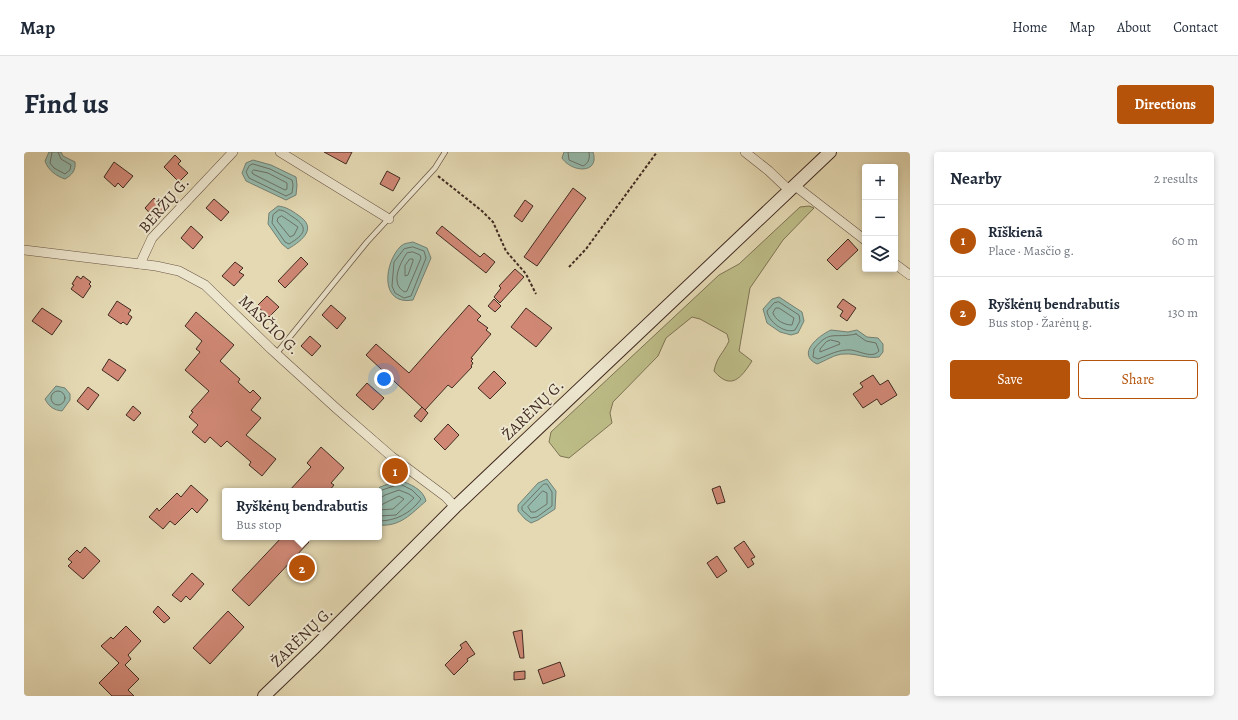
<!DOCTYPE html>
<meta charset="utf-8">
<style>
body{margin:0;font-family:Alegreya,serif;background:#f6f6f7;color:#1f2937}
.controls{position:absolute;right:12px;top:12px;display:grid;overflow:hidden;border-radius:4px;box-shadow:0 2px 6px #0003}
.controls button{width:36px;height:36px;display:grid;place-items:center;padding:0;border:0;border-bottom:1px solid #e0e1e3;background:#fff;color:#1f2937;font:20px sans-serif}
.you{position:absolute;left:360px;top:227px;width:14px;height:14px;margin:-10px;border:3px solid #fff;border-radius:50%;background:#1a73e8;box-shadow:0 0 0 6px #1a73e833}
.badge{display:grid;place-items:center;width:26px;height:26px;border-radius:50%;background:#b45309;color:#fff;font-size:13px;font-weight:700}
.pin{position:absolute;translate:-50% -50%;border:2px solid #fff;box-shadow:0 1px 4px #0006}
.popup{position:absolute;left:198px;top:336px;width:160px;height:52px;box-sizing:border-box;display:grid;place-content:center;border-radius:4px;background:#fff;filter:drop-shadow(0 1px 3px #0005);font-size:13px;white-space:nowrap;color:#747a83}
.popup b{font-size:15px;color:#1f2937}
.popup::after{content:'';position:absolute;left:50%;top:100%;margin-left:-8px;border:8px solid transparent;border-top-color:#fff}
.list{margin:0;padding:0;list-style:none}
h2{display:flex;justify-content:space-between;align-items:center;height:52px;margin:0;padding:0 16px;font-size:17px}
h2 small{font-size:13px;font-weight:400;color:#747a83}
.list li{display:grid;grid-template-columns:26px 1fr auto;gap:12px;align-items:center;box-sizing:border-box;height:72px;padding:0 16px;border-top:1px solid #e0e1e3}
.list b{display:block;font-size:15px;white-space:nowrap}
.list p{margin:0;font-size:13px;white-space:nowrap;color:#747a83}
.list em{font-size:13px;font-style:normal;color:#747a83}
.actions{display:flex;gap:8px;padding:12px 16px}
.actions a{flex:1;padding:9px 0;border:1px solid #b45309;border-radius:4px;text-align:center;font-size:14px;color:#b45309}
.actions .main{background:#b45309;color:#fff}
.icon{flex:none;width:22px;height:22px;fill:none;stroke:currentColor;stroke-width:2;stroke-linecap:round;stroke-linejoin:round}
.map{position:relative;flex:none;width:886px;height:544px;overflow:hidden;border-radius:4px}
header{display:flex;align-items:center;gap:24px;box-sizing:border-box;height:56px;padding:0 20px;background:#fff;border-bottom:1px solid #e0e1e3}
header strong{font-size:19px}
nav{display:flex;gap:22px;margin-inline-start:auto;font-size:14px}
.intro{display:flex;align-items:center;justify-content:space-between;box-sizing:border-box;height:96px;padding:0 24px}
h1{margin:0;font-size:28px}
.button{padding:10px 18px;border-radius:4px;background:#b45309;color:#fff;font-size:14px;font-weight:700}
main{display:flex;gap:24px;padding:0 24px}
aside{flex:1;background:#fff;border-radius:4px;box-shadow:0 2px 6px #0003}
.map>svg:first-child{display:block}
.green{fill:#bcbc87;stroke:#7f7454}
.water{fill:#95baac;stroke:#748175}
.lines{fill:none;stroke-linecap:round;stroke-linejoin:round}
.shore{stroke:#6c7267;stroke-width:1}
.building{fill:#d08875;stroke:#422b22}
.service-casing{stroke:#6a5646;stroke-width:6}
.minor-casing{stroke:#6a5646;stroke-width:10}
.secondary-casing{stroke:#422b22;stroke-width:14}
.path{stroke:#422b22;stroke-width:2;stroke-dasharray:3 2;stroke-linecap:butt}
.service{stroke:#ede6ce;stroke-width:4.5}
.minor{stroke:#ede6ce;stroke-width:9}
.secondary{stroke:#ede6ce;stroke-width:12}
.labels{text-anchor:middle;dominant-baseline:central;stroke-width:4;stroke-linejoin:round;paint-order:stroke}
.street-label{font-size:16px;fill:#422b22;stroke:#ede6ce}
</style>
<header>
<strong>Map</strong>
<nav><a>Home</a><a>Map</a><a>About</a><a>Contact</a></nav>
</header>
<div class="intro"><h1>Find us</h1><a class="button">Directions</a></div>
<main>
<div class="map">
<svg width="886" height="544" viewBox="0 0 886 544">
<rect width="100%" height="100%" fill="#e4d9b3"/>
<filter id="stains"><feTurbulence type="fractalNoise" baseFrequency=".005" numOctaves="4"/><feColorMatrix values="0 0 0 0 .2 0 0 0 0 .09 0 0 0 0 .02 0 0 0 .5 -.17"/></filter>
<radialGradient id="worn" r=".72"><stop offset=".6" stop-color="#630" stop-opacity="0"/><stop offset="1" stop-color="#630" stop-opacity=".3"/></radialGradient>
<path class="green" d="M 785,54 L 790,56 L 759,88 L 726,136 L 715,199 L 728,209 C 717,226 707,239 690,219 C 693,204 699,202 705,189 L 703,182 L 676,167 L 668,165 L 642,186 L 634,204 L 589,250 L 586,261 L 588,271 L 545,306 L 536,304 L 525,290 L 527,280 L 695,123 L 715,112 L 776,55 Z"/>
<g class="water">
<path d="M 25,0 L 37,0 L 39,4 L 51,10 C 52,18 48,23 41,27 C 32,24 24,18 21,9 Z"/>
<path d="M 540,0 L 569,0 C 576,22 548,21 538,6 Z"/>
<path d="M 229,8 L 247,13 L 272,25 L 273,33 L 272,43 L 262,48 L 222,29 L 218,21 L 222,11 Z"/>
<path d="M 254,54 C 262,55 267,58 274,63 C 294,76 279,88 264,97 L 258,92 L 244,72 L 245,61 Z"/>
<path d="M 389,90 L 403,96 L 407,106 L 389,148 C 355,154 360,110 377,94 C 380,91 385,91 389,90 Z"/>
<path d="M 755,145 L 778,160 L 780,169 L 774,181 L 767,183 L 756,180 L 743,171 L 739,157 L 748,147 Z"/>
<path d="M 807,178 L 824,180 L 833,178 L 843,185 L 854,186 L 859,192 L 859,200 L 855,205 C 841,207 833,201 820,202 C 811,202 801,209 793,212 C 772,202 794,184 807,178 Z"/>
<path d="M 32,234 L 41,236 L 46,242 L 46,248 L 38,259 C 30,258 25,255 21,247 Z"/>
<path d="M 523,327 L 532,339 L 531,357 L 514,368 L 507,371 L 501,367 L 494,359 L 494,353 L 514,331 Z"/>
<path d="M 375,328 C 386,332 399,337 402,349 C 387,362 376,375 355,373 L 355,339 L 352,339 L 356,335 Z"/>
</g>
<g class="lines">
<g class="shore">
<path d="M 28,0 L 26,11 L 30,16 L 41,22 L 46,18 L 47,13 L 37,7 L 34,0"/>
<path d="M 544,0 L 545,8 L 559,14 C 565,11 566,6 565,0"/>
<path d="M 229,12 L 246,17 L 268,28 L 269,33 L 268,41 L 262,44 L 225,26 L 222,20 L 225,14 Z"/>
<path d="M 230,18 L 244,21 L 263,31 L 263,37 L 261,38 L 229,22 L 228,20 Z"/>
<path d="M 255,58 C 261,58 264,62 269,65 C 286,76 280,83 265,92 L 261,90 L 248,71 L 249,63 Z"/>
<path d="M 258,64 L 274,75 L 270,83 L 266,85 L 253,69 L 254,66 Z"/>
<path d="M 389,95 L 400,99 L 402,106 L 387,144 L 380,146 L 371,141 L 368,134 L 370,110 L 380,97 Z"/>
<path d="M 389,100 L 396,103 L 397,106 L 383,139 L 381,140 C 366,133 375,112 383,101 Z"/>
<path d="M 386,107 L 389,107 L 389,109 L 384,123 L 381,124 L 381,114 Z"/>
<path d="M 755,150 L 775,163 L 776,169 L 771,178 C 760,182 744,169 743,159 L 750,151 Z"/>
<path d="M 752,156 L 755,156 L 770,166 L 768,173 C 760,173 751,168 749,161 Z"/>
<path d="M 832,182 L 842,189 L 852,191 L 855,199 C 848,207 836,199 827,198 C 815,197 805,203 794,207 L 789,205 L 790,197 C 806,177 810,187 832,182 Z"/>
<path d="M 807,188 L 815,190 L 816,192 L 796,200 L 796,197 L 802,190 Z"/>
<circle cx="34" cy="246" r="7"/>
<path d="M 520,332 L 523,332 L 528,340 L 528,354 L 513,365 L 507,366 L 498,358 L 498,355 Z"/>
<path d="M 519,339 L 523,341 L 523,352 L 511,360 L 507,360 L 504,355 Z"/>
<path d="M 355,342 L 358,338 L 376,332 L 388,338 L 397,347 C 387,361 372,369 355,369"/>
<path d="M 355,347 L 361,343 L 375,338 L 385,342 L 390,346 L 372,363 L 355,364"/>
<path d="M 355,354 L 375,344 L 380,347 L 369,357 L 355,358"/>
</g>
</g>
<g class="building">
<path d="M 300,0 L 328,0 L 322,12 Z"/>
<path d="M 151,3 L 157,9 L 154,12 L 164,21 L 155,30 L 140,15 Z"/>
<path d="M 90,10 L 109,24 L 99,36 L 94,31 L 91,35 L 80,25 Z"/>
<path d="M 363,19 L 376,26 L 369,39 L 356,32 Z"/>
<path d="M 549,36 L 562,46 L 513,114 L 500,105 Z"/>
<path d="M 130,46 L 142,58 L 132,68 L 121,56 Z"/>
<path d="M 190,47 L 205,60 L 197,69 L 182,56 Z"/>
<path d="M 501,48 L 509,54 L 498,70 L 490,64 Z"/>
<path d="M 167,74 L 179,85 L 169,97 L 157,86 Z"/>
<path d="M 418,74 L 456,105 L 460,101 L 471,110 L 462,121 L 412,81 Z"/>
<path d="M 824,87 L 834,98 L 813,118 L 803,108 Z"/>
<path d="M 277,105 L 284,112 L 261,136 L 254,129 Z"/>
<path d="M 211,110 L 219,116 L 215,120 L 220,123 L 210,134 L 198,124 Z"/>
<path d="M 491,117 L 500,125 L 476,151 L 470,145 L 477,136 L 475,134 Z"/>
<path d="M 53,124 L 57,127 L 59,124 L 67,130 L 65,132 L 67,134 L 59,146 L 47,137 L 50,133 L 48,132 Z"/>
<path d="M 243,144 L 255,155 L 245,165 L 233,154 Z"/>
<path d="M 470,147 L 477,154 L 471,160 L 464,154 Z"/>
<path d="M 819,147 L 832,156 L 823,169 L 816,164 L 819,159 L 813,155 Z"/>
<path d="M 93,149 L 107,158 L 104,162 L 108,165 L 103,173 L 99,170 L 97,172 L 84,163 Z"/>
<path d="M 307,153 L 322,166 L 313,177 L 298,163 Z"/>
<path d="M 445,153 L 457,164 L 453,168 L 464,176 L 462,178 L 467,182 L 447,206 L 449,207 L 447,209 L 449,211 L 447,214 L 448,215 L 428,236 L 424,233 L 401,258 L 342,203 L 352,192 L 385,221 Z"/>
<path d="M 18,156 L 38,169 L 28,183 L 8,169 Z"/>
<path d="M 502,156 L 528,176 L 512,195 L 487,175 Z"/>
<path d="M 172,160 L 210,193 L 196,209 L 216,227 L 214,230 L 226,241 L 229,238 L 237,246 L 227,258 L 237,266 L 222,283 L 252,307 L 238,324 L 225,313 L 227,310 L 203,289 L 197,295 L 186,285 L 181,291 L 168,280 L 174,273 L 165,265 L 169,260 L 167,259 L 185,239 L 161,218 L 176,200 L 172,197 L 178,189 L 161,174 Z"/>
<path d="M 286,184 L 297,194 L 288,204 L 277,194 Z"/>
<path d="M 85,207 L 102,218 L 94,229 L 78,218 Z"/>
<path d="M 470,219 L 482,231 L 466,247 L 454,236 Z"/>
<path d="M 849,223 L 856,233 L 864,228 L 873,243 L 857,253 L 853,247 L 839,256 L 829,242 L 839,235 L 836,231 Z"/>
<path d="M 343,231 L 360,246 L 349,258 L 332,243 Z"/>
<path d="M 64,235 L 75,243 L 64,258 L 53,249 Z"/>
<path d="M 109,254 L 117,261 L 110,269 L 102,263 Z"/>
<path d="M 398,255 L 404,261 L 397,270 L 390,264 Z"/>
<path d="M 424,272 L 435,283 L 421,298 L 410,287 Z"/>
<path d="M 297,295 L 320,316 L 307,331 L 310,333 L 305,339 L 265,339 L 287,315 L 283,311 Z"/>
<path d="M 167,333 L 184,348 L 173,361 L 168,356 L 151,373 L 146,369 L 139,377 L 125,365 L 133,356 L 135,359 L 153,341 L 157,345 Z"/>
<path d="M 696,334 L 701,350 L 693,352 L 688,337 Z"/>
<path d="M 258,385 L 279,385 L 285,390 L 225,454 L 208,438 Z"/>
<path d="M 720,389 L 731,405 L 727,407 L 730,412 L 724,416 L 710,396 Z"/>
<path d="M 61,395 L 76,409 L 59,427 L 44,414 L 48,410 L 44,407 L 53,398 L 56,401 Z"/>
<path d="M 693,404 L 703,419 L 693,426 L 683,411 Z"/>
<path d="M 168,421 L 180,432 L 166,448 L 162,444 L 157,450 L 148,443 Z"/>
<path d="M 134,454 L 146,466 L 140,471 L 129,460 Z"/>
<path d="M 204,459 L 220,475 L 186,512 L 169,496 Z"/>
<path d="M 102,474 L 117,489 L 104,503 L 107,507 L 101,513 L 115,527 L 104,538 L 110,544 L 88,544 L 75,531 L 95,511 L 77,494 L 87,485 L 89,487 Z"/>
<path d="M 498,478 L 500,506 L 496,506 L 489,480 Z"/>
<path d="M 442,489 L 451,502 L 443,507 L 444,509 L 430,523 L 421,513 L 438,496 L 436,493 Z"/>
<path d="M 536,510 L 541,524 L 519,532 L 514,518 Z"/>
<path d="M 501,519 L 501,527 L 490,528 L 490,520 Z"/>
</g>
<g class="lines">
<g class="service-casing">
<path id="service" d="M 252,202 L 343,90 L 411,16 L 421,0"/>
</g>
<g class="minor-casing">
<g id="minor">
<path d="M 256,0 L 365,67"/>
<path d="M 721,0 L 745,19 L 765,38"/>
<path d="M 770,33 L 841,88"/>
<path d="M 0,98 L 132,114 L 155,119 L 181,133 L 247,197 L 313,257 L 367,304 L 422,345 L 431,355"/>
<path d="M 116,112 L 128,86 L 209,0"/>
<path d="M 871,112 L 886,123"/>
</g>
</g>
<g class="secondary-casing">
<path id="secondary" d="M 240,544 L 291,495 L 431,355 L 806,0"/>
</g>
<g class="path">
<path d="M 414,24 L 458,59 L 469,70 L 482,99 L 502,122 L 512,142"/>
<path d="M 545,115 L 562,97 L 633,0"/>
</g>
<use href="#service" class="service"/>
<use href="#minor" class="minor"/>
<use href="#secondary" class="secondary"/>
</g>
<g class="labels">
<g class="street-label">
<text transform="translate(140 53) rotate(-49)">BERŽŲ G.</text>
<text transform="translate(245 173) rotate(44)">MASČIO G.</text>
<text transform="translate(509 258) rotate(-44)">ŽARĖNŲ G.</text>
<text transform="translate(278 485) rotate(-44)">ŽARĖNŲ G.</text>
</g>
</g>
<rect width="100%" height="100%" filter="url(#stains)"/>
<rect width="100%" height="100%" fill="url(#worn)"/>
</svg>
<div class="controls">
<button>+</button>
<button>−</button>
<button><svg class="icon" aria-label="layers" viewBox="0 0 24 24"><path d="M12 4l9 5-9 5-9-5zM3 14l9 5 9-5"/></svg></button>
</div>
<div class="you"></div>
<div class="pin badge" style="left:371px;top:319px">1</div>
<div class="pin badge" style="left:278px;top:416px">2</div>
<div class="popup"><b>Ryškėnų bendrabutis</b>Bus stop</div>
</div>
<aside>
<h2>Nearby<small>2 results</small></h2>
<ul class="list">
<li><span class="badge">1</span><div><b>Rīškienā</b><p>Place · Masčio g.</p></div><em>60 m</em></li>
<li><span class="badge">2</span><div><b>Ryškėnų bendrabutis</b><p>Bus stop · Žarėnų g.</p></div><em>130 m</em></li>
</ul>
<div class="actions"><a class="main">Save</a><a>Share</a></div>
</aside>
</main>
